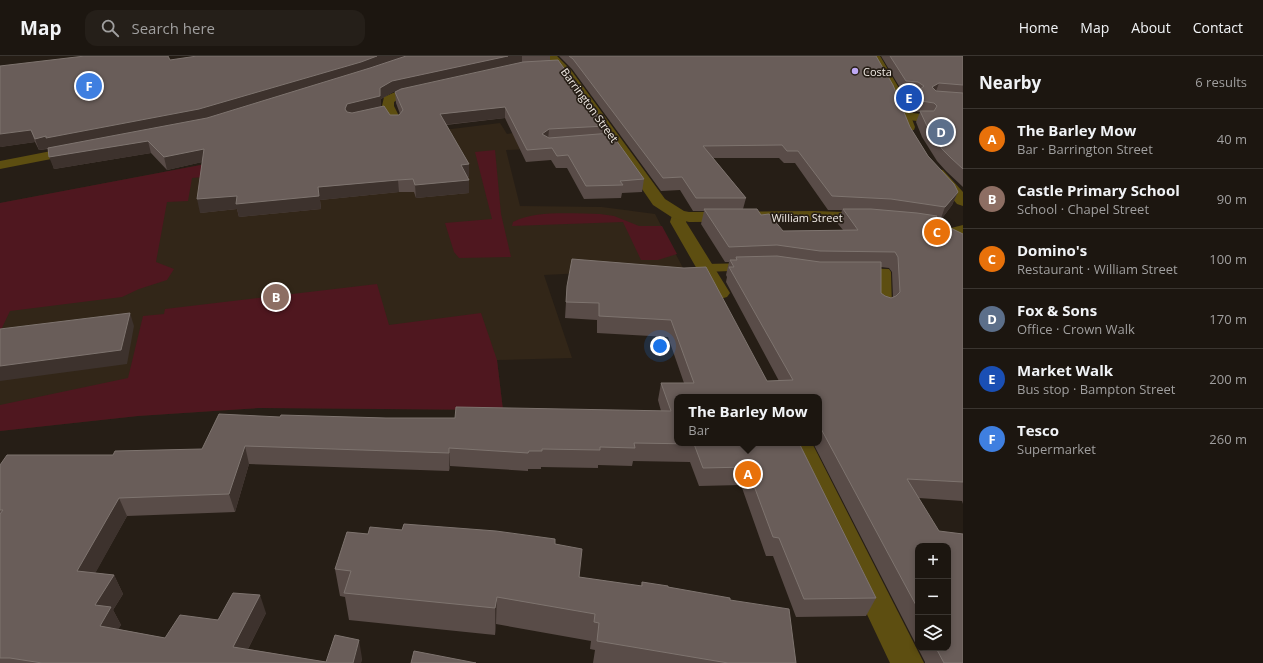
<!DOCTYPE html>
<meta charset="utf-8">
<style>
body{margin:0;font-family:"Open Sans",sans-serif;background:#251f19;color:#f1f3f6}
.controls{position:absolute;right:12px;bottom:12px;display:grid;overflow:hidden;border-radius:8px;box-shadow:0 2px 6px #0003}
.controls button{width:36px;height:36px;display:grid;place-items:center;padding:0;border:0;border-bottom:1px solid #3a3530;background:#1c1610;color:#f1f3f6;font:20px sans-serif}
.you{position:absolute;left:660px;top:290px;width:14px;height:14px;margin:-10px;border:3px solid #fff;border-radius:50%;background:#1a73e8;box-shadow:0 0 0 6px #1a73e833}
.badge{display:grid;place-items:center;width:26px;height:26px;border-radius:50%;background:#d93025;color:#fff;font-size:13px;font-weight:700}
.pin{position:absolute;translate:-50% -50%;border:2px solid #fff;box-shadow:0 1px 4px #0006}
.popup{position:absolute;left:674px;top:338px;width:148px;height:52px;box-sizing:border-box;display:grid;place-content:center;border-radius:8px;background:#1c1610;filter:drop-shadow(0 1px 3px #0005);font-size:13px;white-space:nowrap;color:#a09f9f}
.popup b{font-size:15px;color:#f1f3f6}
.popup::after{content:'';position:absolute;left:50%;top:100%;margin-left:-8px;border:8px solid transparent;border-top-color:#1c1610}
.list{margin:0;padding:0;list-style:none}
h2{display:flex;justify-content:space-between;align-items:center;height:52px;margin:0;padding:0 16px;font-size:17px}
h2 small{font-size:13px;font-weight:400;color:#a09f9f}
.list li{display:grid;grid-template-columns:26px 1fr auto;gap:12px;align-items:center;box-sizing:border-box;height:60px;padding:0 16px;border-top:1px solid #3a3530}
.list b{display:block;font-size:15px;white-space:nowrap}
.list p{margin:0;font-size:13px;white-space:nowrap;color:#a09f9f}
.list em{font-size:13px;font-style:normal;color:#a09f9f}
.icon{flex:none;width:22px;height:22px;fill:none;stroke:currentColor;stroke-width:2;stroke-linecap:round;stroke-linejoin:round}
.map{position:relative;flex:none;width:963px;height:607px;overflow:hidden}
header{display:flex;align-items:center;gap:24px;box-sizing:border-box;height:56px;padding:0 20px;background:#1c1610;border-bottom:1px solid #3a3530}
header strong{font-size:19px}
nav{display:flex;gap:22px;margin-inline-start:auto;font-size:14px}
.search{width:280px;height:36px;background:#251f19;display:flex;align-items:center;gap:10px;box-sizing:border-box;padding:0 14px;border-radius:12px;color:#a09f9f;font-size:15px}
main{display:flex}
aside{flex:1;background:#1c1610}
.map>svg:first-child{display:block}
.built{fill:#322618}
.green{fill:#4f171f}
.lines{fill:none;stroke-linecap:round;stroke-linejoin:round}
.service{fill:#5d4e11;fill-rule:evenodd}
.pedestrian{fill:#5d4e11;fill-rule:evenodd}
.minor{fill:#5d4e11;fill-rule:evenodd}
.tertiary{fill:#5d4e11;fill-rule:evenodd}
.wall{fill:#594c48;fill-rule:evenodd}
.shaded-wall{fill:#3d322d}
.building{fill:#695d59;stroke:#7e746f}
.poi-dot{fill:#bea9f4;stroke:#261e16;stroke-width:1.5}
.labels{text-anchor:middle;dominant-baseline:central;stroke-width:3.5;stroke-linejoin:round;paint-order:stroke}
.far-poi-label{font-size:11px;fill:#f2ece6;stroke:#261e16;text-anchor:start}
.far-street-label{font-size:11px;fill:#f2ece6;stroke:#261e16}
</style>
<header>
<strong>Map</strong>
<div class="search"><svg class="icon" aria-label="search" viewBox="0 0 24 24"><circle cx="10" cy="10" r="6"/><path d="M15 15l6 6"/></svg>Search here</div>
<nav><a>Home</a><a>Map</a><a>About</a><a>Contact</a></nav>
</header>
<main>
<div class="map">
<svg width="963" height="607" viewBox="0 0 963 607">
<rect width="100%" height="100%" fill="#261e16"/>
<path class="built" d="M 500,67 L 507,78 L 522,76 L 529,93 L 506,94 L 520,150 L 602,151 L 655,158 L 683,212 L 544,219 L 572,302 L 497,304 L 503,354 L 259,352 L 138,360 L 0,375 L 0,147 L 274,95 Z"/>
<g class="green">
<path d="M 495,94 L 501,158 L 511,201 L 459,202 L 454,196 L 445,167 L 492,163 L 475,96 Z"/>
<path d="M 274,95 L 399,103 L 192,122 L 188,145 L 167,146 L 156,206 L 174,213 L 167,224 L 139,233 L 122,241 L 10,255 L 0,276 L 0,147 Z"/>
<path d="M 600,158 L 614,160 L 639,170 L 662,170 L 677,198 L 658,204 L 641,204 L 623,166 L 512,170 L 513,166 C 536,154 574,158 600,158 Z"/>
<path d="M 377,228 L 389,269 L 481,257 L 497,304 L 503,354 L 259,352 L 138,360 L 0,375 L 0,349 L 128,322 L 143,260 L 164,258 L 165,253 Z"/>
</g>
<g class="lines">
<g class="service">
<path d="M 897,36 L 914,38 L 919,41 L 914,44 L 894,41 L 893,39 Z"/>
<path d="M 751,207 L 756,208 L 758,211 L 756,214 L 705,216 L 700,215 L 698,212 L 700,209 L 705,208 Z"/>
<path d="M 859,212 L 889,213 L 891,216 L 892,252 L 889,255 L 884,257 L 879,255 L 876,252 L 877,220 L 854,219 L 852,216 L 854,213 Z"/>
</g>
<path class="pedestrian" d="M 904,56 L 930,59 L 932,62 L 930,65 L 926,66 L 900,63 L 898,60 L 900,57 Z"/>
<g class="minor">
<path d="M 423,29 L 427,30 L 429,32 L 427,34 L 401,41 L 394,46 L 394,50 L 402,66 L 400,69 L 392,69 L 382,50 L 384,41 L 393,37 Z"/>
<path d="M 77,90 L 82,91 L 84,94 L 82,97 L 0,113 L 0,105 Z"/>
<path d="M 679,154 L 685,156 L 687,159 L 686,166 L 730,237 L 727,241 L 720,243 L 713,241 L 670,166 L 673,156 Z"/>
<path d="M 786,387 L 812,387 L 924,607 L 890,607 Z"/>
</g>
<g class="tertiary">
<path d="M 546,0 L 557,0 L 571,14 L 665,143 L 684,155 L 689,156 L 815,155 L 870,157 L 876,159 L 878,162 L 876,165 L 870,167 L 815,165 L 689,166 L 673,162 L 653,149 L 563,18 Z"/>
<path d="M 870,0 L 880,0 L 903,39 L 915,71 L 914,74 L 904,74 L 903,71 L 891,39 Z"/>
<path d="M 938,113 L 943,114 L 963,136 L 963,150 L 957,148 L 931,117 L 933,114 Z"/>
<path d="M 963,169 L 963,180 L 957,181 L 951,180 L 949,176 L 951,172 Z"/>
</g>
</g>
<g class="wall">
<path d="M 406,0 L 550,0 L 550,5 L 606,70 L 605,78 L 644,123 L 642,136 L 622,137 L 621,142 L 584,143 L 567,112 L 556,112 L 551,104 L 526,106 L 505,62 L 446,69 L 469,108 L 469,121 L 468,121 L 469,137 L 416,142 L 414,136 L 399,136 L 320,144 L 321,153 L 239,161 L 237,153 L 200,157 L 202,106 L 167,114 L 151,97 L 54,113 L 48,93 L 39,94 L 35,86 L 0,91 L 170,4 L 381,8 ZM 398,34 L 395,36 L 396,47 L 400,58 L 399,59 L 390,59 L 381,50 L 381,43 L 393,36 Z"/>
<path d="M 559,0 L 876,0 L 910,71 L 928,100 L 958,136 L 952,149 L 940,165 L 936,164 L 936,165 L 963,178 L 963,448 L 962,445 L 919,442 L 963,607 L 925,607 L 925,606 L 813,387 L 819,387 L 819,341 L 677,341 L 799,387 L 876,542 L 866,560 L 796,561 L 773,500 L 766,500 L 741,429 L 699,430 L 690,406 L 633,405 L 632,410 L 598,409 L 598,412 L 541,411 L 541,413 L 528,413 L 528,415 L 450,410 L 449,415 L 249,408 L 235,456 L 127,460 L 95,517 L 114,519 L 123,538 L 113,554 L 121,569 L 118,573 L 165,582 L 218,564 L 266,557 L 248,593 L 326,606 L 362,602 L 361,607 L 0,607 L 0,409 L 113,399 L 202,393 L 280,361 L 386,362 L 455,362 L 661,355 L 658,344 L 661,327 L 684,327 L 668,281 L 597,277 L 597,264 L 565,262 L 567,230 L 684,212 L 767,325 L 779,325 L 726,226 L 727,221 L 726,219 L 729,206 L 725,206 L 701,168 L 704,155 L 693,155 L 680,134 L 661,135 L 572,13 ZM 713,102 L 779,102 L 784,107 L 795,107 L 828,154 L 842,154 L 838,168 L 843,174 L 783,175 L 761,159 L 743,153 L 746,142 ZM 881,211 L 889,212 L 892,216 L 893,241 L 891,242 L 885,240 L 881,237 ZM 918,490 L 948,592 L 918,592 Z"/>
<path d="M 881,0 L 963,0 L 963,131 L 946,115 L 937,105 L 922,81 L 916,66 L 920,56 L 911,55 L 907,44 L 910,36 L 902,35 Z"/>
<path d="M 368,478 L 555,488 L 579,521 L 641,530 L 642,526 L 730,544 L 796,607 L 593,607 L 595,594 L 590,593 L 591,585 L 496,568 L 495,579 L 349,564 L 345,541 L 340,540 L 335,513 Z"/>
</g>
<g class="shaded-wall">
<path d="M 377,0 L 405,0 L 362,16 L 202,65 L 39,94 L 35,83 Z"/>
<path d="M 508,0 L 522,0 L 522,7 L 393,36 L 381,43 L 381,51 L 349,59 L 345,53 L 347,48 L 380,32 L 392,25 Z"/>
<path d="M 939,27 L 935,38 L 932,31 Z"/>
<path d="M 505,51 L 505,62 L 441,69 L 440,58 Z"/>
<path d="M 549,73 L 548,84 L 542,78 Z"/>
<path d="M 31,74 L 35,86 L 0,91 L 0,78 Z"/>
<path d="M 148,85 L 151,97 L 54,113 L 49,101 Z"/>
<path d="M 204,93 L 207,105 L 167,114 L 164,101 Z"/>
<path d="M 469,108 L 469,121 L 461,122 L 461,109 Z"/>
<path d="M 398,124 L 399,136 L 320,144 L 321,153 L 239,161 L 237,153 L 200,157 L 197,143 Z"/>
<path d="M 469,124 L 469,137 L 416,142 L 415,129 Z"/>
<path d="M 958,136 L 952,149 L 940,165 L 945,151 Z"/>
<path d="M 130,257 L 134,270 L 127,308 L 0,325 L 0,310 Z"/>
<path d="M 245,390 L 249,408 L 235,456 L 229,438 Z"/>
<path d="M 449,392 L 450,410 L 449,415 Z"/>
<path d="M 119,442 L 127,460 L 86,534 L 77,515 Z"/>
<path d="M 114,519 L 123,538 L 113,554 L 121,569 L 109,588 L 100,570 L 95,549 Z"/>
<path d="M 260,539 L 266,557 L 241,607 L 233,591 Z"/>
<path d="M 497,541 L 496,568 L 495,579 L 495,552 Z"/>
<path d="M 359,584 L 362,602 L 361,607 L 353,607 Z"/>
</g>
<g class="building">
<path d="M 85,0 L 168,0 L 170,4 L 197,0 L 377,0 L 361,6 L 199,53 L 46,82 L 46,80 L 35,83 L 31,74 L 0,78 L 0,10 Z"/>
<path d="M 406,0 L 508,0 L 392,25 L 380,32 L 380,40 L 347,48 L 345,53 L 347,56 L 352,57 L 384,50 L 390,59 L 399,59 L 403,54 L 395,36 L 401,33 L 523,6 L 558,4 L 606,70 L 549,73 L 542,78 L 549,82 L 611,77 L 644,123 L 620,125 L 623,129 L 586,130 L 568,99 L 557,100 L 552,92 L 527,94 L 505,51 L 440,58 L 469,108 L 461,109 L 469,124 L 415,129 L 413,123 L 398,124 L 318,131 L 319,140 L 236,148 L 237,140 L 197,143 L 204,93 L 164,101 L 148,85 L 49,101 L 48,92 L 207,62 L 370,12 Z"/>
<path d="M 569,0 L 876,0 L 893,29 L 910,71 L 928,100 L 954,128 L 958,136 L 945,151 L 891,143 L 832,140 L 798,95 L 787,95 L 782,89 L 703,90 L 746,142 L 696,142 L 682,121 L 663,122 L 573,3 Z"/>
<path d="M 890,0 L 963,0 L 963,29 L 939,27 L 932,31 L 936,35 L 963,37 L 963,113 L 951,102 L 942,93 L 927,70 L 920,55 L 934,55 L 937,50 L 934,47 L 915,44 L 911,34 L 918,35 L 924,30 L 918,26 L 906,25 Z"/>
<path d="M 704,153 L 757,153 L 761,159 L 769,158 L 783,175 L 858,174 L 843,153 L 871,153 L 917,157 L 937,160 L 934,164 L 963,178 L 963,426 L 907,423 L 939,475 L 963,478 L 963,607 L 944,607 L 936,592 L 948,592 L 948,490 L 918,490 L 918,553 L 819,369 L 819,341 L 677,341 L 677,387 L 799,387 L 876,542 L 804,543 L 779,482 L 773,481 L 747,411 L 703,412 L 694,388 L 634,387 L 635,392 L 600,391 L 600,394 L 542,393 L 542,395 L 529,395 L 528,397 L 449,392 L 449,397 L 245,390 L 229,438 L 119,442 L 77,515 L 114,519 L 95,549 L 111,551 L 100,570 L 165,582 L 180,559 L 218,564 L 233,537 L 260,539 L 233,591 L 326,606 L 335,579 L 359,584 L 353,607 L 42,607 L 10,602 L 0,602 L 0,458 L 3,454 L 0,454 L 0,409 L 7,399 L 113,399 L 115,395 L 202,393 L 219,358 L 280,361 L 281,359 L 386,362 L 455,362 L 456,351 L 671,355 L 661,327 L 694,327 L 671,264 L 599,260 L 599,247 L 566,246 L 567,230 L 572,203 L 684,212 L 706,211 L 767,325 L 793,324 L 729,211 L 734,211 L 730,204 L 737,204 L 736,201 L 777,200 L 820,206 L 881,206 L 881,237 L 885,240 L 891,242 L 896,240 L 900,236 L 898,201 L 895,196 L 820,195 L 777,189 L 729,191 Z"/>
<path d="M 130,257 L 121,294 L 0,310 L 0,273 Z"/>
<path d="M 404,468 L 496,475 L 555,483 L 555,488 L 582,493 L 579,521 L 642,530 L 642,526 L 668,530 L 668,531 L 730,542 L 730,544 L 789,553 L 796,607 L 728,607 L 597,585 L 599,567 L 594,566 L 595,558 L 497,541 L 495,552 L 344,537 L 351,515 L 335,513 L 347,476 L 368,478 L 370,471 L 402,474 Z"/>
<path d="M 414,595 L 476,607 L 411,607 Z"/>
</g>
<circle class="poi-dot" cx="855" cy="15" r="4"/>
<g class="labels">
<g class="far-poi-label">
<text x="863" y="15">Costa</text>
</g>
<g class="far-street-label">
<text transform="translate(590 49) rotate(54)">Barrington Street</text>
<text x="807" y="161">William Street</text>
</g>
</g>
</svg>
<div class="controls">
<button>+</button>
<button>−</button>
<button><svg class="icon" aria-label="layers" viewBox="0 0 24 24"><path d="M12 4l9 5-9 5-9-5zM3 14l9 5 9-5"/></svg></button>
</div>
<div class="you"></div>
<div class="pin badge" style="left:748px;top:418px;background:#e8710a">A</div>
<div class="popup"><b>The Barley Mow</b>Bar</div>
<div class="pin badge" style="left:276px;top:241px;background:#8d6e63">B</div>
<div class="pin badge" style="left:937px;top:176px;background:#e8710a">C</div>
<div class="pin badge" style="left:941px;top:76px;background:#5c6f8a">D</div>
<div class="pin badge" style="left:909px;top:42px;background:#1a4fb4">E</div>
<div class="pin badge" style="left:89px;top:30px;background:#3f7fe0">F</div>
</div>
<aside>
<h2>Nearby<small>6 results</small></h2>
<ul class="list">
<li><span class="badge" style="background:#e8710a">A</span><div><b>The Barley Mow</b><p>Bar · Barrington Street</p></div><em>40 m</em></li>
<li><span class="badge" style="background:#8d6e63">B</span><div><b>Castle Primary School</b><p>School · Chapel Street</p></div><em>90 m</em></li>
<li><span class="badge" style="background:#e8710a">C</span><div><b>Domino's</b><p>Restaurant · William Street</p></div><em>100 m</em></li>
<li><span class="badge" style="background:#5c6f8a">D</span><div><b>Fox &amp; Sons</b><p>Office · Crown Walk</p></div><em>170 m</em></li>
<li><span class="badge" style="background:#1a4fb4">E</span><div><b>Market Walk</b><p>Bus stop · Bampton Street</p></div><em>200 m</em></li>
<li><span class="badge" style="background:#3f7fe0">F</span><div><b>Tesco</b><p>Supermarket</p></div><em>260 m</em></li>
</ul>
</aside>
</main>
